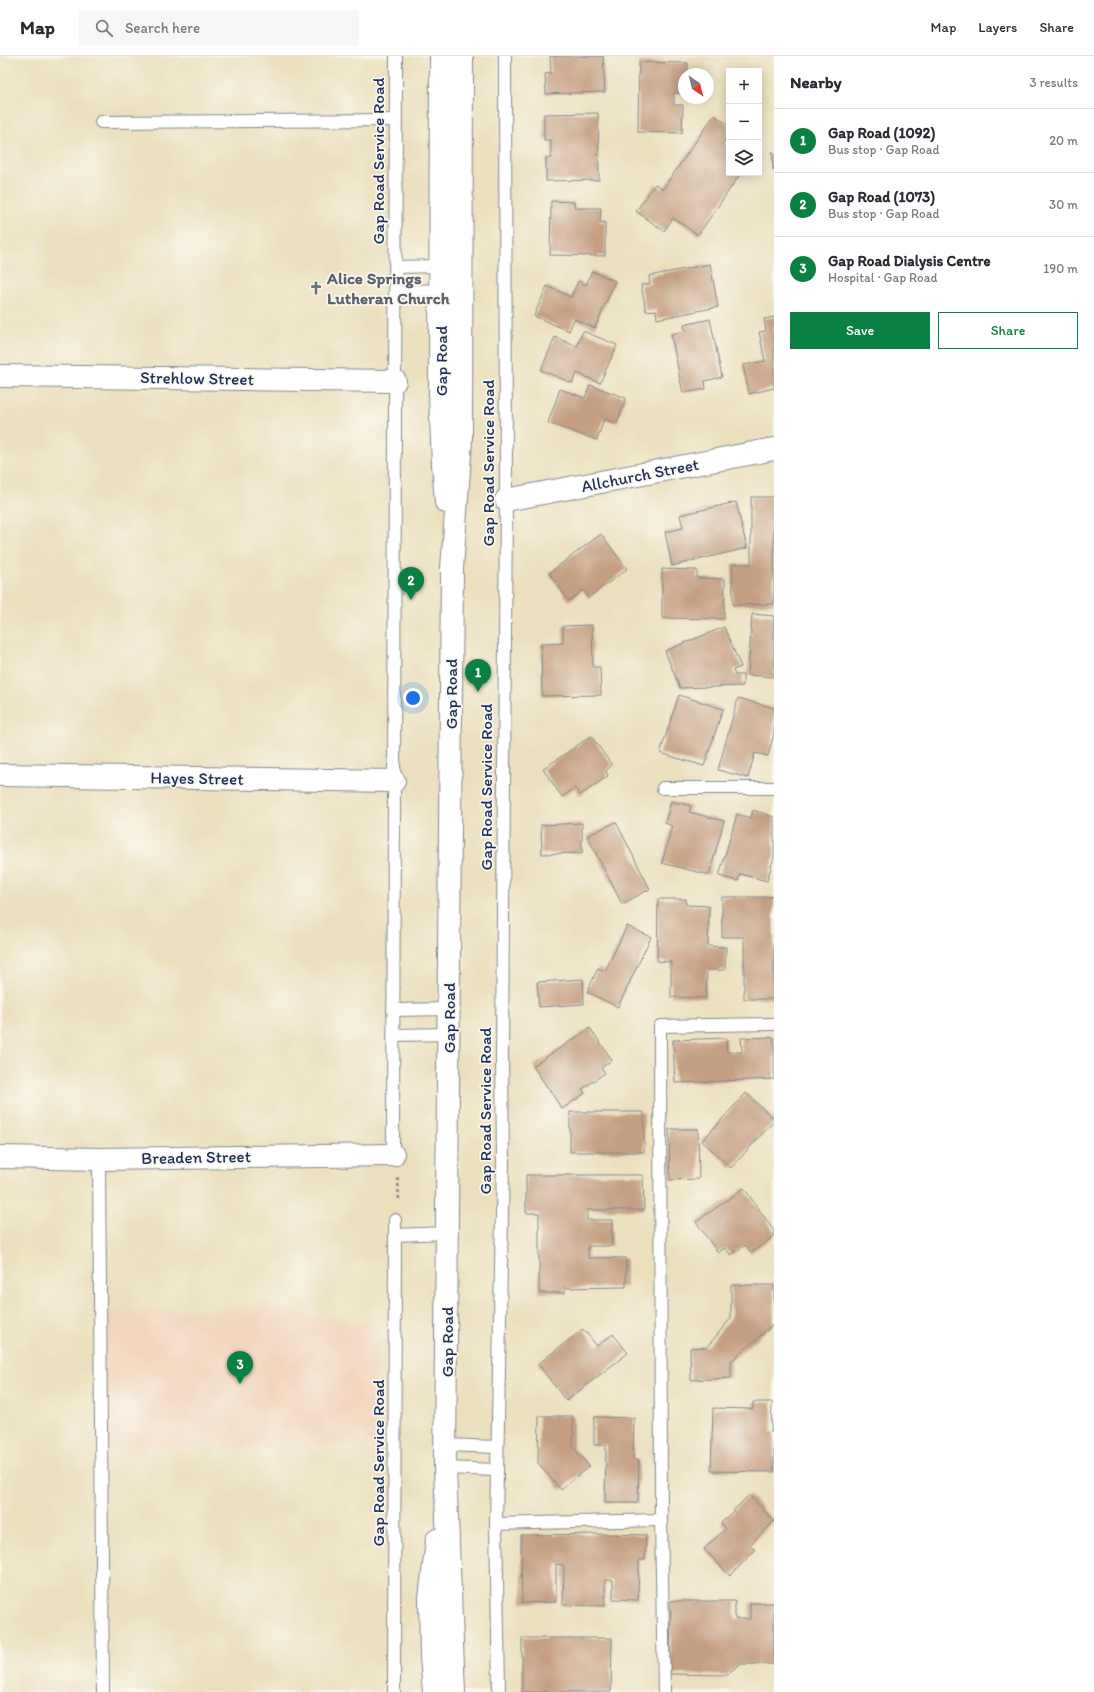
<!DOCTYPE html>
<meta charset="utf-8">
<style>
body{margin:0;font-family:Itim,sans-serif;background:#f7f7f7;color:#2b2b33}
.controls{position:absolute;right:12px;top:12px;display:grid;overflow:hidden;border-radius:0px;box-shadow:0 2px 10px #0003}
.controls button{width:36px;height:36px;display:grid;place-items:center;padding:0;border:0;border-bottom:1px solid #e1e1e2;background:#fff;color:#2b2b33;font:20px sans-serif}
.compass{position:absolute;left:678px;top:12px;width:36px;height:36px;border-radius:50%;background:#fff;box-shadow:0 2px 10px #0003;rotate:145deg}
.you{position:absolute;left:413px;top:642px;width:14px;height:14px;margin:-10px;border:3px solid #fff;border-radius:50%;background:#1a73e8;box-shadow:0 0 0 6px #1a73e833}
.badge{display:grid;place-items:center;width:26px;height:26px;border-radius:50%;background:#0b8043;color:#fff;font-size:13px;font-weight:700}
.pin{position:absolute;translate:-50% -33px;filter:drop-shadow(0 1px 2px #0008)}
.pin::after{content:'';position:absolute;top:21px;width:14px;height:12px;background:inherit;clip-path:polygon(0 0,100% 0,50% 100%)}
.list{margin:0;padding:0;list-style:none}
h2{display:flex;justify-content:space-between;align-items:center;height:52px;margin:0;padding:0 16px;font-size:17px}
h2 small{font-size:13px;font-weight:400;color:#7c7c81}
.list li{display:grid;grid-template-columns:26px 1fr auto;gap:12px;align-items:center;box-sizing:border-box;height:64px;padding:0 16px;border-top:1px solid #e1e1e2}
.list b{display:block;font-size:15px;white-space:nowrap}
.list p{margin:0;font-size:13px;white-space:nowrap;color:#7c7c81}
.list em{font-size:13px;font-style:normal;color:#7c7c81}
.actions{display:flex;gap:8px;padding:12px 16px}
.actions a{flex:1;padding:9px 0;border:1px solid #0b8043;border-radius:0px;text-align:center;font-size:14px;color:#0b8043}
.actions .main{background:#0b8043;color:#fff}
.icon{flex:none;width:22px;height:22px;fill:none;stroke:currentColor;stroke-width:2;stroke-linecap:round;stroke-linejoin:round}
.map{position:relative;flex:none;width:774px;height:1636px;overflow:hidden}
header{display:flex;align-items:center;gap:24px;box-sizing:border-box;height:56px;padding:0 20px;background:#fff;border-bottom:1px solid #e1e1e2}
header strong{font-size:19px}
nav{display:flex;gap:22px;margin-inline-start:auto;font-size:14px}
.search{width:280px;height:36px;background:#f7f7f7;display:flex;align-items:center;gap:10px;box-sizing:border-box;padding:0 14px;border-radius:0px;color:#7c7c81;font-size:15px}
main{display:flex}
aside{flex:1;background:#fff}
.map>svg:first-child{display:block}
.built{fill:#f1d5bd}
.building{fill:#c49f81}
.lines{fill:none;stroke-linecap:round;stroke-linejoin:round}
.service-casing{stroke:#83878e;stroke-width:14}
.minor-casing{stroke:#83878e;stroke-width:24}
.path{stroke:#83878e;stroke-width:2.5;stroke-dasharray:3 3;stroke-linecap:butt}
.service{stroke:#fff;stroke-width:12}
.minor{stroke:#fff;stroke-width:22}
.labels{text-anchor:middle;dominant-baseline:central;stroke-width:3.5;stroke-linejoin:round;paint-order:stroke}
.street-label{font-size:17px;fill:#1b2f5e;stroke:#fbf7ec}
.worship-label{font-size:17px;font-weight:bold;fill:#5b616d;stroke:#fbf7ec;text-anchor:start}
</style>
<header>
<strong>Map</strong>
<div class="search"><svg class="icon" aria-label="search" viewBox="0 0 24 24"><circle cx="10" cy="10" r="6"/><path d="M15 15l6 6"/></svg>Search here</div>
<nav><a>Map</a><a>Layers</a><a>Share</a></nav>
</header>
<main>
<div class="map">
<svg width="774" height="1636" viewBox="0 0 774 1636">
<rect width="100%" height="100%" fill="#fbf7ec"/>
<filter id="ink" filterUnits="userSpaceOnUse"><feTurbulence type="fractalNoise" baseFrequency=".025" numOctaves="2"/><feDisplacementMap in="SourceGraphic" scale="8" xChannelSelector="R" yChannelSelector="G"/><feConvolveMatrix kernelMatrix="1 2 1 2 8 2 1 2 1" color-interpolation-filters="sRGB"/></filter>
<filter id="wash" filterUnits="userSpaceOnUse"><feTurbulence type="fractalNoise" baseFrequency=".012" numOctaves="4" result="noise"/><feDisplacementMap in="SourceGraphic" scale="16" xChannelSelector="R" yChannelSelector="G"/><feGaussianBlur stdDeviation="0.9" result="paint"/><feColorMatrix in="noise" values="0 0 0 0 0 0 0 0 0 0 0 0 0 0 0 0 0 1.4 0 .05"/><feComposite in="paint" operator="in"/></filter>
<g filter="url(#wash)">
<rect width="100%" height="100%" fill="#ebdfbd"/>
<path class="built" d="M 261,1252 L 375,1269 L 377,1388 L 105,1393 L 104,1257 Z"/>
<g id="blocks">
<g class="building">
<path d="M 550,0 L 603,0 L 605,36 L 546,38 L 545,18 L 551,17 Z"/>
<path d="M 639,6 L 688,7 L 688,18 L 684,18 L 684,37 L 674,37 L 674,49 L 683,49 L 682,77 L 638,76 Z"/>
<path d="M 598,57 L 599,124 L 546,125 L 546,102 L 551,102 L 551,84 L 544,84 L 544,58 Z"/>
<path d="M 714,59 L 729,69 L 729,78 L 722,89 L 729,94 L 729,117 L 741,117 L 698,179 L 673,162 L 664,175 L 636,155 L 655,128 L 663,133 Z"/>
<path d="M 772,96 L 774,96 L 774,114 L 773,114 Z"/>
<path d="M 551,145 L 574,146 L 575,152 L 601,152 L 600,167 L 605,166 L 605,200 L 550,199 Z"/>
<path d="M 710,208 L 718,251 L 657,263 L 656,254 L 646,255 L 641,229 L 650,228 L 649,220 Z"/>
<path d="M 592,215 L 615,225 L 595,272 L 574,263 L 569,275 L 534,260 L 547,230 L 571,241 L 578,225 L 586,229 Z"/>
<path d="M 774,261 L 774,332 L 749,338 L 743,309 L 765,305 L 759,276 L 766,275 L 764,263 Z"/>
<path d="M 710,263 L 722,321 L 705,325 L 706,333 L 683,337 L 671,278 L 685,275 L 684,269 Z"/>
<path d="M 583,275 L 617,289 L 600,327 L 577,317 L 572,327 L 541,314 L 555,281 L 577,291 Z"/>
<path d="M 590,329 L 626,342 L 617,367 L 604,363 L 597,384 L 548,367 L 560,333 L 585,342 Z"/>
<path d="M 751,441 L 774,441 L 774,548 L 733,549 L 732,508 L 751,508 Z"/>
<path d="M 736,446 L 747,492 L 672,510 L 665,476 L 683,472 L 680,459 Z"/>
<path d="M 601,478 L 627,513 L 588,542 L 583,534 L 569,545 L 549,517 Z"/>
<path d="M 662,513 L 697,514 L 697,522 L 725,523 L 724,563 L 662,562 Z"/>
<path d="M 752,558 L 774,560 L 774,621 L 748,619 Z"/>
<path d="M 592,569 L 593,611 L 600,611 L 601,639 L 542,640 L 541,588 L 563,587 L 563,570 Z"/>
<path d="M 724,571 L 741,611 L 733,614 L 735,619 L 743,619 L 743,630 L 680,632 L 665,595 Z"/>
<path d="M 679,639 L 723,653 L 704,710 L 660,697 Z"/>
<path d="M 738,642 L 774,652 L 774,678 L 768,700 L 755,697 L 748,722 L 718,714 Z"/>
<path d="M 591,680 L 612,709 L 606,715 L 608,720 L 580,739 L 575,732 L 562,741 L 543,713 Z"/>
<path d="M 671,745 L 691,750 L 689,756 L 724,765 L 709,819 L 662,807 L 672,770 L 665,767 Z"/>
<path d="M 753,754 L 774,761 L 774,801 L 767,825 L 740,818 L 738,825 L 719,820 L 737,758 L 751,762 Z"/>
<path d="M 616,766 L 650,833 L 622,848 L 587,780 Z"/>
<path d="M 582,767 L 582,797 L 542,798 L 541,769 Z"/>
<path d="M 722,841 L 774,841 L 774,943 L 744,943 L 744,881 L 722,881 Z"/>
<path d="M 658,843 L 686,843 L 686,849 L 709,850 L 708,890 L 726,891 L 725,914 L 707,914 L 706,942 L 671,941 L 671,906 L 657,905 Z"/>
<path d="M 627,870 L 651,881 L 618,951 L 587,936 L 598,912 L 605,915 Z"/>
<path d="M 583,923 L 584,948 L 539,951 L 537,926 Z"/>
<path d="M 590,972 L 612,1004 L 601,1012 L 605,1017 L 582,1033 L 585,1037 L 562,1053 L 533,1010 Z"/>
<path d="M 774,981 L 774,1023 L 675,1027 L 673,984 L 726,982 L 727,996 L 742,996 L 741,982 Z"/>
<path d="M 746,1037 L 774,1063 L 774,1065 L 731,1112 L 702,1085 Z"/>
<rect x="570" y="1056" width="74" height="40"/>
<path d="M 669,1073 L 698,1073 L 699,1123 L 670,1124 Z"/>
<path d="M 526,1119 L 643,1119 L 644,1154 L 587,1154 L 587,1164 L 612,1164 L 612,1190 L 588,1190 L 588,1202 L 626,1202 L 626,1231 L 565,1232 L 565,1237 L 539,1237 L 539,1157 L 526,1157 Z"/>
<path d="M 744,1132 L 774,1175 L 774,1180 L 751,1197 L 745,1189 L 731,1199 L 725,1192 L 718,1197 L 696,1166 Z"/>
<path d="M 731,1229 L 774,1229 L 774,1268 L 731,1305 L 731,1322 L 691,1324 L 690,1292 L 707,1291 L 731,1262 Z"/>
<path d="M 583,1273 L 597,1290 L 613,1278 L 628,1297 L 566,1345 L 538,1308 Z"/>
<path d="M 753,1346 L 772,1346 L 771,1376 L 774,1376 L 774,1416 L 711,1415 L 713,1352 L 753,1353 Z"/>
<path d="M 539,1360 L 573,1360 L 573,1391 L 589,1410 L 561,1434 L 538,1407 Z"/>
<path d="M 594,1361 L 634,1362 L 633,1403 L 639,1404 L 638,1447 L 605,1447 L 606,1389 L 594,1389 Z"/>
<path d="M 749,1439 L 774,1465 L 750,1489 L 755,1494 L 730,1520 L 704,1493 L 726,1472 L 721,1467 Z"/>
<path d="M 607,1478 L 646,1479 L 645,1504 L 639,1504 L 638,1544 L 613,1543 L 613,1524 L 605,1524 L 605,1550 L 563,1549 L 564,1509 L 556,1508 L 556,1546 L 522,1547 L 521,1479 Z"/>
<path d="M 671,1545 L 735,1545 L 735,1563 L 750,1563 L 750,1547 L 774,1547 L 774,1608 L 740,1608 L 726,1619 L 670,1618 Z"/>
<path d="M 522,1582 L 612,1582 L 611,1636 L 522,1636 Z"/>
</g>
</g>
</g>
<g filter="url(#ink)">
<use href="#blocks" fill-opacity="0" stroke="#83878e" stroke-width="1"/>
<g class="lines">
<g class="service-casing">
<g id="service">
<path d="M 101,66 L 396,64"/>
<path d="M 395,211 L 441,210"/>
<path d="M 395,236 L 441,234"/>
<path d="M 663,732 L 774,732"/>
<path d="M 393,954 L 449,953"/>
<path d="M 393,979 L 449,978"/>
<path d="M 393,1099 L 396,0"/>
<path d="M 99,1103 L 103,1636"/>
<path d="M 395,1179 L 447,1177"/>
<path d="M 446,1389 L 497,1391"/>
<path d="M 445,1412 L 497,1414"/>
<path d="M 496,1468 L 661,1464"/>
<path d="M 499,1632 L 496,1468 L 503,1107 L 502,1000 L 506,444 L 505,0"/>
<path d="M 394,1636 L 395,1164"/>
<path d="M 664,1636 L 661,1464 L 660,970 L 774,968"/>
</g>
</g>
<g class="minor-casing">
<g id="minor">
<path d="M 441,0 L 440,339 L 443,408 L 446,446"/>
<path d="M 0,320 L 395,325"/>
<path d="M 506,444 L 774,393"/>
<path d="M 0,719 L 394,725"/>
<path d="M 0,1101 L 99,1103 L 393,1099"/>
<path d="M 434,1636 L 431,1601 L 430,1542 L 437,1484"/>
<path d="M 454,1636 L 445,1412 L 452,513 L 461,384 L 462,0"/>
</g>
</g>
<path class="path" d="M 398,1122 L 399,1145"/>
<use href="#service" class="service"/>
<use href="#minor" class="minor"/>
</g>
</g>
<defs>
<g id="church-bare" transform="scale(1.08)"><path d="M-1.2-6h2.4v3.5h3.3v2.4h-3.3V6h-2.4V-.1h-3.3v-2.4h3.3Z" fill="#6b7280" stroke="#fbf7ec" stroke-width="2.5" paint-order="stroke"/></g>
</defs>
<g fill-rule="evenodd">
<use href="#church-bare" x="316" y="232"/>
</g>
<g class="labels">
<g class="street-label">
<text transform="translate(378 105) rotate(-90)">Gap Road Service Road</text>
<text transform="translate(441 305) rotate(-90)">Gap Road</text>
<text transform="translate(197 322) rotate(1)">Strehlow Street</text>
<text transform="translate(488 407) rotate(-90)">Gap Road Service Road</text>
<text transform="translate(640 419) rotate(-11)">Allchurch Street</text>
<text transform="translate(451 638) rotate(-90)">Gap Road</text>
<text transform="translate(197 722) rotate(1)">Hayes Street</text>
<text transform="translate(486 731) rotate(-90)">Gap Road Service Road</text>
<text transform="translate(449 962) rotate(-90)">Gap Road</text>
<text transform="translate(485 1055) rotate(-90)">Gap Road Service Road</text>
<text transform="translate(196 1101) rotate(-1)">Breaden Street</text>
<text transform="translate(447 1286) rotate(-90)">Gap Road</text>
<text transform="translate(378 1407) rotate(-90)">Gap Road Service Road</text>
</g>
<g class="worship-label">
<text x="327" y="222">Alice Springs<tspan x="327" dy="20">Lutheran Church</tspan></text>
</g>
</g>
</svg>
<div class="controls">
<button>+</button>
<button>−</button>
<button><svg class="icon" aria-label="layers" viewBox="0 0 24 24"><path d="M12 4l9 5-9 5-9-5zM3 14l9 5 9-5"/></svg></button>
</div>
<svg class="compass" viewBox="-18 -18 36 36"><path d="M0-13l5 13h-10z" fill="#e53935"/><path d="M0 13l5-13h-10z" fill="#7c7c81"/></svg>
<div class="you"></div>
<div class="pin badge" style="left:478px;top:636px">1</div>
<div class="pin badge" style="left:411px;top:544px">2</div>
<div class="pin badge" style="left:240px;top:1328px">3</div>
</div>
<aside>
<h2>Nearby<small>3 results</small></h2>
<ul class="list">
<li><span class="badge">1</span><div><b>Gap Road (1092)</b><p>Bus stop · Gap Road</p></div><em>20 m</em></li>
<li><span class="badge">2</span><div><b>Gap Road (1073)</b><p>Bus stop · Gap Road</p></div><em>30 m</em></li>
<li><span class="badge">3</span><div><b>Gap Road Dialysis Centre</b><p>Hospital · Gap Road</p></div><em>190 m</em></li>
</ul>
<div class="actions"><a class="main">Save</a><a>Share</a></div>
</aside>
</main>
